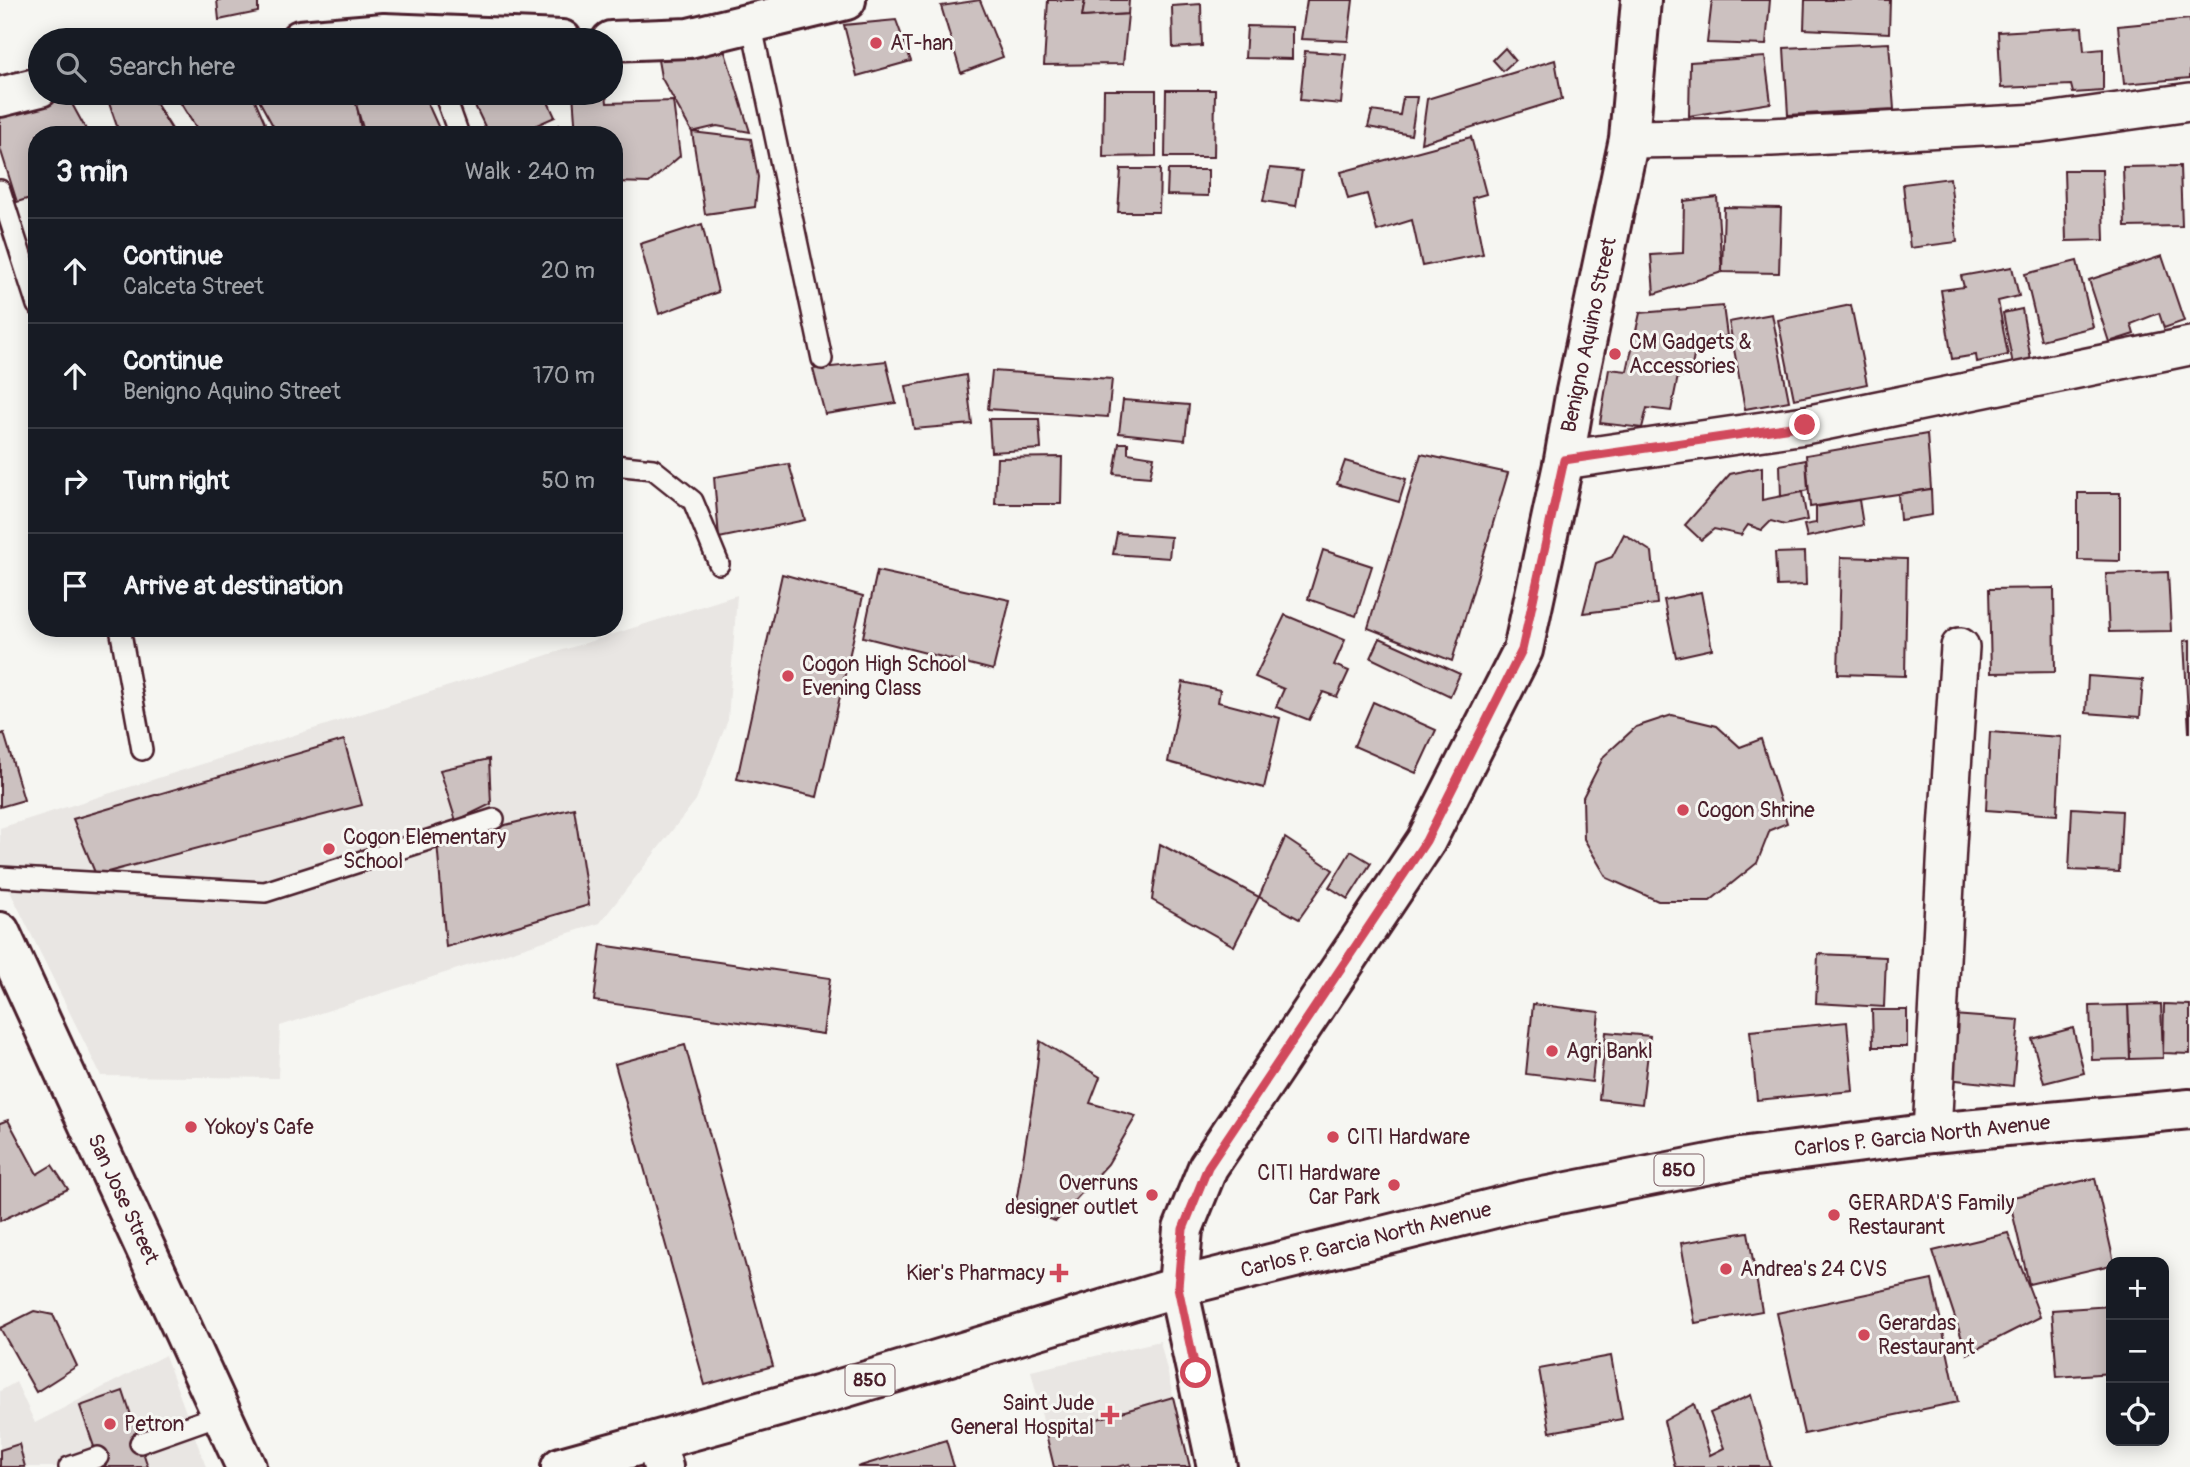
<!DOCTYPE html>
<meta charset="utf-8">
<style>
body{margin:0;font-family:Pangolin,sans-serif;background:#242831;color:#f1f3f6}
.controls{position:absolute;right:21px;bottom:21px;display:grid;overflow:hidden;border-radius:14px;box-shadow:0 4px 18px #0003}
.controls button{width:63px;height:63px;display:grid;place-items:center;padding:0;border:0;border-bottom:2px solid #363941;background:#171b24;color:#f1f3f6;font:35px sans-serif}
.stop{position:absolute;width:21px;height:21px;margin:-16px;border:5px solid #d1495b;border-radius:50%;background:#fff}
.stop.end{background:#d1495b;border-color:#fff;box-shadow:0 2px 7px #0008}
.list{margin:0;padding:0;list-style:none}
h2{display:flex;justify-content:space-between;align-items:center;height:91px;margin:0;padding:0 28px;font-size:30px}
h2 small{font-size:23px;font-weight:400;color:#9ea1a6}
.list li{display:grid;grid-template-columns:46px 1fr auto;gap:21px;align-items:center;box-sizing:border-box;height:105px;padding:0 28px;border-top:2px solid #363941}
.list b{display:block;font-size:26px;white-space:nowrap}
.list p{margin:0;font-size:23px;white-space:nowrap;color:#9ea1a6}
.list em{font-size:23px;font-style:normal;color:#9ea1a6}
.icon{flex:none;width:38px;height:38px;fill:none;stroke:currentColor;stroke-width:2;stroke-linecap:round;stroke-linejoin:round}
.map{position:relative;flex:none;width:2190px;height:1467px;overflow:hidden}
.search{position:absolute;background:#171b24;box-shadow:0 4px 18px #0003;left:28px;top:28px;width:595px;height:77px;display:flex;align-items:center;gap:18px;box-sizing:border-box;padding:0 24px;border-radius:38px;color:#9ea1a6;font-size:26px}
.panel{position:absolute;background:#171b24;box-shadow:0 4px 18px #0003;left:28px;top:126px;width:595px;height:511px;border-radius:28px}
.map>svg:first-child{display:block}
.built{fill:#e9e6e3}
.building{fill:#ccc1c0;stroke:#4a1f2b;stroke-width:2}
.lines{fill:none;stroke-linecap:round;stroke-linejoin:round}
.lane-casing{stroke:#4a1f2b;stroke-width:24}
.street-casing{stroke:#4a1f2b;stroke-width:42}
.secondary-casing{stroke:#4a1f2b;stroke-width:44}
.primary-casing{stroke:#4a1f2b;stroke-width:44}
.lane{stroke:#f6f6f2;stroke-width:19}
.street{stroke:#f6f6f2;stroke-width:37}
.secondary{stroke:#f6f6f2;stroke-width:38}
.primary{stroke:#f6f6f2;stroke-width:38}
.route{stroke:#d1495b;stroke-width:9}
.poi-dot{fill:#d1495b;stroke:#f6f6f2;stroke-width:2.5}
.labels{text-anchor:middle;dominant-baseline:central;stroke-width:6;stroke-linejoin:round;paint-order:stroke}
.shield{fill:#f6f6f2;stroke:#7e6067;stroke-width:2}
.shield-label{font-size:19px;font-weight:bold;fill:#4a1f2b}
.poi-label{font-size:21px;fill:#4a1f2b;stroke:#f6f6f2;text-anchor:start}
.street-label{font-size:21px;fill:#4a1f2b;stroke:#f6f6f2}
</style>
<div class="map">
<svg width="2190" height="1467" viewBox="0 0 2190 1467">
<rect width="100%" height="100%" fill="#f6f6f2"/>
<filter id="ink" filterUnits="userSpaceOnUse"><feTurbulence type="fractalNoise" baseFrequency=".0143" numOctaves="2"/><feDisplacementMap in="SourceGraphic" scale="14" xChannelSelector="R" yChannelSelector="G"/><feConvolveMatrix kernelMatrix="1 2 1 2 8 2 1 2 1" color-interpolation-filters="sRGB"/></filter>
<g filter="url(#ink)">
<g class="built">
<path d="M 737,595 L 728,720 L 696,800 L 600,923 L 280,1026 L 278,1078 L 101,1076 L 0,871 L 0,828 Z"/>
<path d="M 1160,1341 L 1190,1467 L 1131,1467 L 1130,1464 L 1117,1467 L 1054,1467 L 1031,1371 Z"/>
<path d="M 165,1355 L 206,1467 L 0,1467 L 0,1391 L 16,1382 L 35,1423 Z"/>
</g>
<g class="building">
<path d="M 217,0 L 258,0 L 258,12 L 219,20 Z"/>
<path d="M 980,0 L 1003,57 L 961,73 L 941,6 Z"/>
<path d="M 1048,0 L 1085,0 L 1082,17 L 1128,14 L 1123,64 L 1044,65 Z"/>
<path d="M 1085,0 L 1129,0 L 1128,14 L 1082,17 Z"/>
<path d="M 1307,0 L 1353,0 L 1348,41 L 1301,39 Z"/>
<path d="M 1712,0 L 1770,0 L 1766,45 L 1707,43 Z"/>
<path d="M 1805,0 L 1890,0 L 1889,33 L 1804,29 Z"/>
<path d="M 1201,4 L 1202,46 L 1173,48 L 1172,6 Z"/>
<path d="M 2190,19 L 2190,78 L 2124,84 L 2118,26 Z"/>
<path d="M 896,20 L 911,61 L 857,76 L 844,25 Z"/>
<path d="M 1247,26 L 1292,27 L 1292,59 L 1245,58 Z"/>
<path d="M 2082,27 L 2084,51 L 2103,49 L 2103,91 L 2073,93 L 2071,85 L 2001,88 L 1998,32 Z"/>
<path d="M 1889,43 L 1894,109 L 1788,115 L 1784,48 Z"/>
<path d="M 1505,48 L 1515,60 L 1503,71 L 1493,60 Z"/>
<path d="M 1305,51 L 1346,54 L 1341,104 L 1300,100 Z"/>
<path d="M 725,52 L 750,132 L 717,126 L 692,132 L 661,77 L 658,60 Z"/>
<path d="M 1765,57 L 1771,103 L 1689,116 L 1690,62 Z"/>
<path d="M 1555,60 L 1562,99 L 1421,143 L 1427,99 Z"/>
<path d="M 1104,90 L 1156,90 L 1156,156 L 1103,157 Z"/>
<path d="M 1166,90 L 1215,90 L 1214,157 L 1165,157 Z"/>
<path d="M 55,93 L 66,93 L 89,135 L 37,135 L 37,196 L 17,202 L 0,148 L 0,103 Z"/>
<path d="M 160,93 L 182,135 L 120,135 L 109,103 Z"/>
<path d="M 171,93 L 252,93 L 265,123 L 242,135 L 198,135 Z"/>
<path d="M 255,93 L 355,93 L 361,130 L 320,135 L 278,135 Z"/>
<path d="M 404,93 L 423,93 L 442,135 L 365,135 L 356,104 Z"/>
<path d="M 469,93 L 544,93 L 555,117 L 514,135 L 489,135 Z"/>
<path d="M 573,93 L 606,93 L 607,103 L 673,101 L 680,156 L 649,183 L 614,182 L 614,135 L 576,135 Z"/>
<path d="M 1403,97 L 1417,97 L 1411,135 L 1368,127 L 1372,111 L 1400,115 Z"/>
<path d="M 559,125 L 562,135 L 533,135 Z"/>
<path d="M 692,132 L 751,139 L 758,177 L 755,207 L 705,214 Z"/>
<path d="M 1471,137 L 1486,194 L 1472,198 L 1483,254 L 1422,266 L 1412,220 L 1377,231 L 1367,194 L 1348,199 L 1341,172 Z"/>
<path d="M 2180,166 L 2182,226 L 2125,227 L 2123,167 Z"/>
<path d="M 1270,168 L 1302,171 L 1296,206 L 1263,201 Z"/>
<path d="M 1121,169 L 1160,169 L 1159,212 L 1118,212 Z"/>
<path d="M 1168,170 L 1208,170 L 1208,196 L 1167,195 Z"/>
<path d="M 2064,170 L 2102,170 L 2104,240 L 2066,241 Z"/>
<path d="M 1950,178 L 1957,242 L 1910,248 L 1903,184 Z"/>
<path d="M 1717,197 L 1722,272 L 1654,294 L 1651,255 L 1683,253 L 1684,201 Z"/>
<path d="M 1724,207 L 1781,208 L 1779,273 L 1722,272 Z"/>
<path d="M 702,224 L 718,292 L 659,314 L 640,244 Z"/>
<path d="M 2162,256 L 2184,321 L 2164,328 L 2159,313 L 2131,324 L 2134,334 L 2109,342 L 2089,280 Z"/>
<path d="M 2077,261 L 2093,327 L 2041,340 L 2025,274 Z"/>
<path d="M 2012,267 L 2019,296 L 1998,301 L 2008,355 L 1977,362 L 1976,355 L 1952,359 L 1941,290 L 1964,287 L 1961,276 Z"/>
<path d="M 1851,305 L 1867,384 L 1794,399 L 1778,320 Z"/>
<path d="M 1723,306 L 1727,336 L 1697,340 L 1690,377 L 1678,376 L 1671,411 L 1647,408 L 1642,428 L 1600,423 L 1609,369 L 1627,371 L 1640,313 Z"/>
<path d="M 2022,309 L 2032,366 L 2014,370 L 2003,313 Z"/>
<path d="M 1772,314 L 1789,401 L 1745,409 L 1729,322 Z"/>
<path d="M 886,361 L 896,403 L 825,414 L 813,369 Z"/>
<path d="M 992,371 L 1112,379 L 1108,417 L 988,409 Z"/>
<path d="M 966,375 L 972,424 L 914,429 L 906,386 Z"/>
<path d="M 1123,400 L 1189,405 L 1185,440 L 1119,433 Z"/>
<path d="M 989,419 L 1039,419 L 1041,449 L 991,452 Z"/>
<path d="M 1927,434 L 1931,489 L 1810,507 L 1806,455 Z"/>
<path d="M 1119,443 L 1128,443 L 1128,453 L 1154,457 L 1150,477 L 1114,474 Z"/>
<path d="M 1421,454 L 1508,473 L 1452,661 L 1368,628 Z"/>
<path d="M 1062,457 L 1061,504 L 995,504 L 997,458 Z"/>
<path d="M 1806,460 L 1808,490 L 1781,497 L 1780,465 Z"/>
<path d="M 1345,461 L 1406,479 L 1399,502 L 1337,484 Z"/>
<path d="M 789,464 L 805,520 L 719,538 L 714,477 Z"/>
<path d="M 1762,467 L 1762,500 L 1802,492 L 1807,520 L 1785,525 L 1771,521 L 1762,530 L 1748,525 L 1741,535 L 1714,529 L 1701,540 L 1685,525 L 1730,474 Z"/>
<path d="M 1931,489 L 1932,515 L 1900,520 L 1898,494 Z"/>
<path d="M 2078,493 L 2120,493 L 2120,561 L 2078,560 Z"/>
<path d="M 1859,500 L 1863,525 L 1807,537 L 1804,525 L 1816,523 L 1816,507 Z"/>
<path d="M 1117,533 L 1171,537 L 1169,558 L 1113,554 Z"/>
<path d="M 1624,534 L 1652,552 L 1657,604 L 1583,613 L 1596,563 L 1612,557 Z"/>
<path d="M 1323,550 L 1372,566 L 1356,616 L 1308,599 Z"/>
<path d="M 1805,552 L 1806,585 L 1777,586 L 1775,553 Z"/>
<path d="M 1841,557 L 1907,559 L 1905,676 L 1838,674 Z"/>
<path d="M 877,571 L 1010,600 L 993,670 L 863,637 Z"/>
<path d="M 2168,572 L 2171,631 L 2109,632 L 2106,574 Z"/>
<path d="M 782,574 L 863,596 L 817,797 L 737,779 Z"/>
<path d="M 2054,588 L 2055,672 L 1991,673 L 1989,589 Z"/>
<path d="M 1701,592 L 1712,649 L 1676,657 L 1664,600 Z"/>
<path d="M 1285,615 L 1345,640 L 1334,665 L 1349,671 L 1337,697 L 1323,692 L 1309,720 L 1276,707 L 1284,689 L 1255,677 Z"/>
<path d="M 1380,638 L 1460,674 L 1450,696 L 1371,658 Z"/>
<path d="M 2190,640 L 2190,732 L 2189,732 L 2184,641 Z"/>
<path d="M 2088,676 L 2143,680 L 2140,717 L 2086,713 Z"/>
<path d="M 1183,682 L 1220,690 L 1218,702 L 1280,718 L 1264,788 L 1168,762 Z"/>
<path d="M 1373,702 L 1436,730 L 1416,773 L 1354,746 Z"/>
<path d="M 1672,715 L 1717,726 L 1740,747 L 1761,739 L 1787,823 L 1770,830 L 1757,863 L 1710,901 L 1658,901 L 1607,878 L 1584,839 L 1583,797 L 1604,756 L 1636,727 Z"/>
<path d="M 1990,732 L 2061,737 L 2057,815 L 1986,810 Z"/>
<path d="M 4,733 L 24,800 L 0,807 L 0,735 Z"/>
<path d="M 344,740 L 362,805 L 96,875 L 73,819 Z"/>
<path d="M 489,759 L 491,804 L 456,821 L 440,770 Z"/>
<path d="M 574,808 L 589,905 L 446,947 L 437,842 Z"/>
<path d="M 2072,808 L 2122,811 L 2119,872 L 2069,870 Z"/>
<path d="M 1285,838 L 1333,870 L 1299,919 L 1259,897 Z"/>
<path d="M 1160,844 L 1259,897 L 1234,946 L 1152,900 Z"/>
<path d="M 1351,851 L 1371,863 L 1348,899 L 1329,887 Z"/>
<path d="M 601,945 L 830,978 L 823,1034 L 594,1001 Z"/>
<path d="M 1818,954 L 1886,957 L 1884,1007 L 1816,1003 Z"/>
<path d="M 1533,1004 L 1599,1012 L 1592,1082 L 1526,1074 Z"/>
<path d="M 2161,1004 L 2163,1058 L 2130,1059 L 2128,1005 Z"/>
<path d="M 2164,1004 L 2190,1005 L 2190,1054 L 2163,1053 Z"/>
<path d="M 2128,1005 L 2130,1059 L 2092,1060 L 2090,1006 Z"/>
<path d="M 1872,1010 L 1907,1010 L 1907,1047 L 1873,1047 Z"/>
<path d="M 1953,1015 L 2019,1020 L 2013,1086 L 1947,1079 Z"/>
<path d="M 1847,1022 L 1853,1091 L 1757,1100 L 1750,1031 Z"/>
<path d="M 2073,1028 L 2084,1073 L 2044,1083 L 2032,1039 Z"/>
<path d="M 1606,1032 L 1650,1036 L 1642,1104 L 1599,1099 Z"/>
<path d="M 1040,1041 L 1100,1077 L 1090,1103 L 1136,1116 L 1108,1164 L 1056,1221 L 1015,1209 L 1034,1092 Z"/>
<path d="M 685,1045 L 773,1366 L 705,1385 L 615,1064 Z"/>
<path d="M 8,1120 L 37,1174 L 52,1165 L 68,1189 L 0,1221 L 0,1123 Z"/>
<path d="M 2095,1178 L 2114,1262 L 2111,1262 L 2111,1265 L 2029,1284 L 2009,1198 Z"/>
<path d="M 1748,1232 L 1762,1311 L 1695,1323 L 1681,1243 Z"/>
<path d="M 2008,1233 L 2040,1317 L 1967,1354 L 1933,1251 Z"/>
<path d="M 1932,1280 L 1958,1402 L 1804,1434 L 1777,1313 Z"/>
<path d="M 2111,1306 L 2111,1373 L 2057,1377 L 2052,1310 Z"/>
<path d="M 34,1311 L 53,1315 L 77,1366 L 36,1392 L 0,1328 Z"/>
<path d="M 1611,1356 L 1622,1419 L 1550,1432 L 1539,1369 Z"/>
<path d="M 123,1391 L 148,1467 L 101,1467 L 80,1406 Z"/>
<path d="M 1751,1395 L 1771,1467 L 1675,1467 L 1664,1421 L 1694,1404 L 1710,1455 L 1724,1448 L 1710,1413 Z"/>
<path d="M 1173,1397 L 1190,1467 L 1131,1467 L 1130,1464 L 1117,1467 L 1054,1467 L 1046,1434 Z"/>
<path d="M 946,1440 L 954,1467 L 857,1467 Z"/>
<path d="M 19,1444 L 25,1467 L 0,1467 L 0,1450 Z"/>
</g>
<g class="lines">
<g class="lane-casing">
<g id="lane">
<path d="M 751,22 L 822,359"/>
<path d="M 162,93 L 188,135"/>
<path d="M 444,93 L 459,135"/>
<path d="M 0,190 L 37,305"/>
<path d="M 614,465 L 653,469 L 693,501 L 719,564"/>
<path d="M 120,628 L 142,750"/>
<path d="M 0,877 L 265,892 L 494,819"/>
<path d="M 140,1443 L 222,1414"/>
<path d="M 69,1467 L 98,1457"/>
</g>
</g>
<g class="street-casing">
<g id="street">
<path d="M 1629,139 L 1771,137 L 2040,123 L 2190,102"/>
<path d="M 1564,460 L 1805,425 L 2190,346"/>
<path d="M 1932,1133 L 1947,845 L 1960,647"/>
</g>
</g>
<g class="secondary-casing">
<g id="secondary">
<path d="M 300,40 L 384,33 L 562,40"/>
<path d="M 611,41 L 689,38 L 846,0"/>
<path d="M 0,97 L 40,87"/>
<path d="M 0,932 L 246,1467"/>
<path d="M 656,1442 L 663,1467"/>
<path d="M 1217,1467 L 1178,1287 L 1183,1229 L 1208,1167 L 1426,841 L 1523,650 L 1564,460 L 1575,396 L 1629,139 L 1641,0"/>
</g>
</g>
<g class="primary-casing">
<path id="primary" d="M 561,1467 L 817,1396 L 1178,1287 L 1523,1201 L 1740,1158 L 1932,1133 L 2190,1109"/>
</g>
<use href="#lane" class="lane"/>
<use href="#street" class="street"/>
<use href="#secondary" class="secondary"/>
<use href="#primary" class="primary"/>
</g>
</g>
<g class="lines" filter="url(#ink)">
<path class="route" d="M 1196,1373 L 1178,1287 L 1183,1229 L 1208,1167 L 1426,841 L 1522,650 L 1564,460 L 1805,425"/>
</g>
<g class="poi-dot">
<circle cx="876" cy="43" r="7"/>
<circle cx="1615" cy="354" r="7"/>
<circle cx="788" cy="676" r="7"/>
<circle cx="1683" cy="810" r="7"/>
<circle cx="329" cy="849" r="7"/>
<circle cx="1552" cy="1051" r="7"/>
<circle cx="191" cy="1127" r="7"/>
<circle cx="1333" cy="1137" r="7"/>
<circle cx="1394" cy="1185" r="7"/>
<circle cx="1152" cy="1195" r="7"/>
<circle cx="1834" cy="1215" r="7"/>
<circle cx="1726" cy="1269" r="7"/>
<path d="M1055.5 1262.5h7v7h7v7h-7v7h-7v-7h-7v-7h7z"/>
<circle cx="1864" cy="1335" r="7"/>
<path d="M1106.5 1404.5h7v7h7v7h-7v7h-7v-7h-7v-7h7z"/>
<circle cx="110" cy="1424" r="7"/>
</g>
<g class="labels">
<g class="shield">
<rect x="1654.5" y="1154.5" width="49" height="31" rx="5"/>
<rect x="845.5" y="1364.5" width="49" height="31" rx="5"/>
</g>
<g class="shield-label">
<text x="1679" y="1170">850</text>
<text x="870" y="1380">850</text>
</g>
<g class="poi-label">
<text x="890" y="43">AT-han</text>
<text x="1629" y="342">CM Gadgets &amp;<tspan x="1629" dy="24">Accessories</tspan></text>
<text x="802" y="664">Cogon High School<tspan x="802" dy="24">Evening Class</tspan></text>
<text x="1697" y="810">Cogon Shrine</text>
<text x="343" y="837">Cogon Elementary<tspan x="343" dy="24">School</tspan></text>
<text x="1566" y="1051">Agri Bankl</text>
<text x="205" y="1127">Yokoy's Cafe</text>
<text x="1347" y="1137">CITI Hardware</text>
<text x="1380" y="1173" text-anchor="end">CITI Hardware<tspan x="1380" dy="24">Car Park</tspan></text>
<text x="1138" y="1183" text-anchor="end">Overruns<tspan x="1138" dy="24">designer outlet</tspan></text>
<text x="1848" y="1203">GERARDA'S Family<tspan x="1848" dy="24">Restaurant</tspan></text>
<text x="1740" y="1269">Andrea's 24 CVS</text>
<text x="1045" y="1273" text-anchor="end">Kier's Pharmacy</text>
<text x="1878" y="1323">Gerardas<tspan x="1878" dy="24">Restaurant</tspan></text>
<text x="1094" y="1403" text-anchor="end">Saint Jude<tspan x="1094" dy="24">General Hospital</tspan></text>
<text x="124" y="1424">Petron</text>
</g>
<g class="street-label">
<text transform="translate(1589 335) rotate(-78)">Benigno Aquino Street</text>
<text transform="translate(1922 1136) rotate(-6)">Carlos P. Garcia North Avenue</text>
<text transform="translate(123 1199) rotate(65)">San Jose Street</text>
<text transform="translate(1366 1240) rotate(-14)">Carlos P. Garcia North Avenue</text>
</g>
</g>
</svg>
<div class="controls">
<button>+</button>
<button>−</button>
<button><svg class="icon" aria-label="locate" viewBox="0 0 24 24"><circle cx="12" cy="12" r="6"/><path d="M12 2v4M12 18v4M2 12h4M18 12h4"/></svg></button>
</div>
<div class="stop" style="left:1196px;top:1373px"></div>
<div class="stop end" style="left:1805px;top:425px"></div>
<div class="search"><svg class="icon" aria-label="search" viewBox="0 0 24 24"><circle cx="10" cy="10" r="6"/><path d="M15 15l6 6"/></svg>Search here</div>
<section class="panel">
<h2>3 min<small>Walk · 240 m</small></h2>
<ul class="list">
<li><svg class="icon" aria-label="ahead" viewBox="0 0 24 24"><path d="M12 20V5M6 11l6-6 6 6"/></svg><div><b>Continue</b><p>Calceta Street</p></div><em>20 m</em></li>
<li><svg class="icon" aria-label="ahead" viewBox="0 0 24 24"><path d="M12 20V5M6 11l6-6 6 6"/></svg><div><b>Continue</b><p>Benigno Aquino Street</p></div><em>170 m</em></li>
<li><svg class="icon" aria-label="right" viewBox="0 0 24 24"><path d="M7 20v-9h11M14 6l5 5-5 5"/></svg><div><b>Turn right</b></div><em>50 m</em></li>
<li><svg class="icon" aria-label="arrive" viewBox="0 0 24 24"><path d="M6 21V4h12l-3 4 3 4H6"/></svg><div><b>Arrive at destination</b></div></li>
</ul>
</section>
</div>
